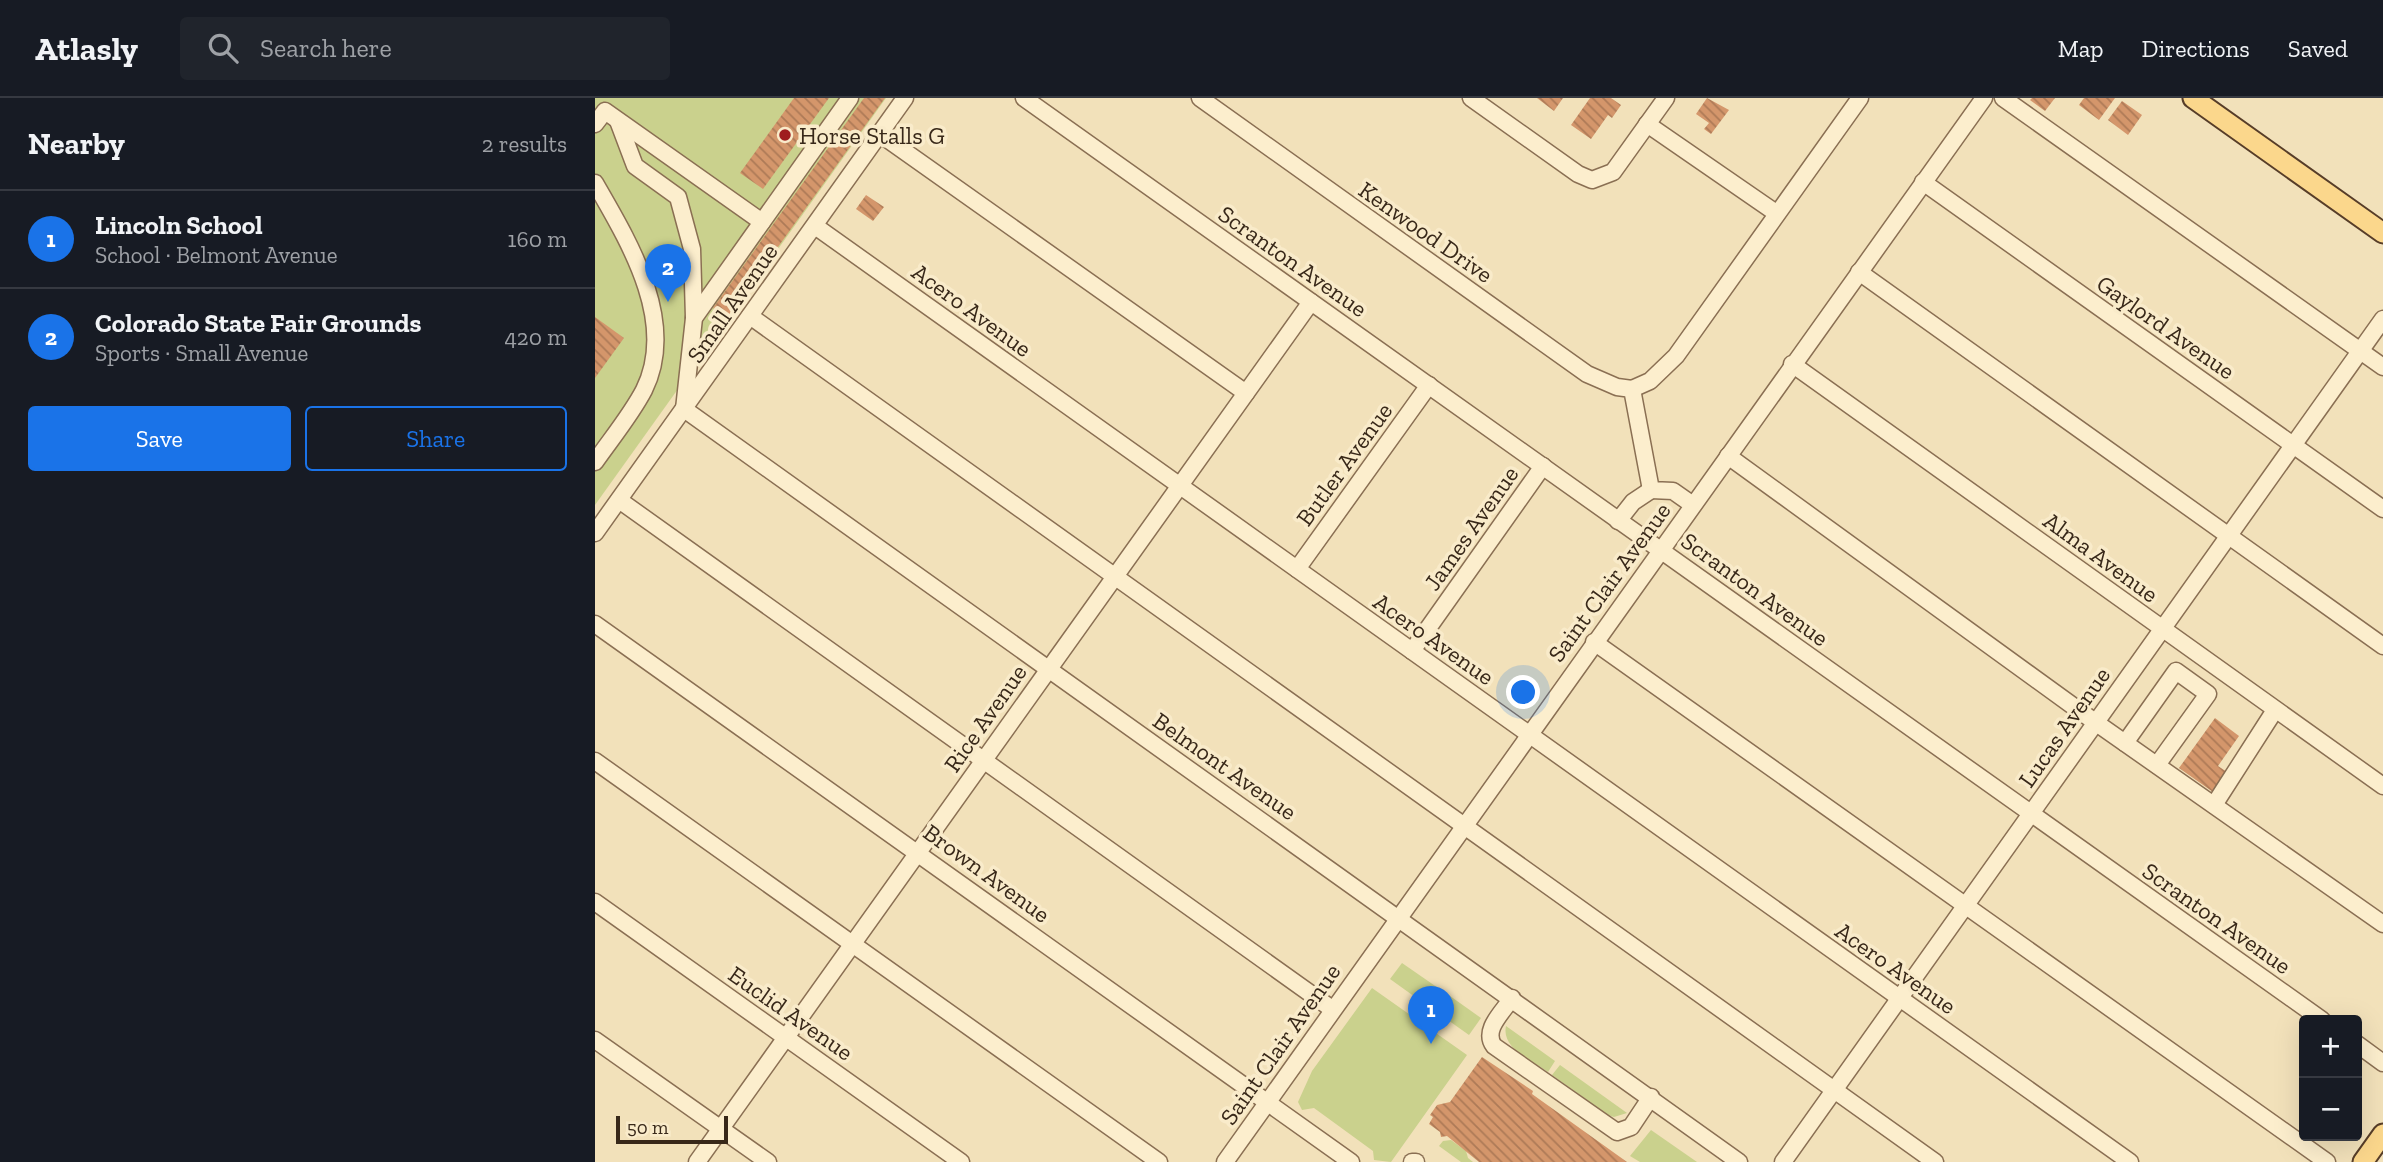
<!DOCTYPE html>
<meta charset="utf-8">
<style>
body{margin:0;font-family:"Zilla Slab",serif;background:#20242c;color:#f1f3f6}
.controls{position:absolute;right:21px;bottom:21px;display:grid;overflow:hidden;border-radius:7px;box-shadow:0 7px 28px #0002}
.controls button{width:63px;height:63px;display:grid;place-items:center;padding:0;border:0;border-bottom:2px solid #363941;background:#171b24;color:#f1f3f6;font:35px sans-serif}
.scale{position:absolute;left:21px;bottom:18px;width:112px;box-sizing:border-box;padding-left:7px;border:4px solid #382819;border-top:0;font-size:19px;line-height:24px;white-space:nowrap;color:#382819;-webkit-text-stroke:5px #f9ebca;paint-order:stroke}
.you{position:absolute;left:929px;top:595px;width:24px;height:24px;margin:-18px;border:5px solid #fff;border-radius:50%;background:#1a73e8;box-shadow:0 0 0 10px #1a73e833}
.badge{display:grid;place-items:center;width:46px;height:46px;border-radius:50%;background:#1a73e8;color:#fff;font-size:23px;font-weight:700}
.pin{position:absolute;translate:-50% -58px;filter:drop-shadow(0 2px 4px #0008)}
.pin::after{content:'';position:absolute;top:37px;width:24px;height:21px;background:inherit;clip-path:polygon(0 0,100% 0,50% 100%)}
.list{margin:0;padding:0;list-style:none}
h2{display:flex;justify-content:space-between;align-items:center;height:91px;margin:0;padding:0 28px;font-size:30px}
h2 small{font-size:23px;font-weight:400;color:#9ea1a6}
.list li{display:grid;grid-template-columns:46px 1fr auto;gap:21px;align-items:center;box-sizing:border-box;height:98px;padding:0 28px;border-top:2px solid #363941}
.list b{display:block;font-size:26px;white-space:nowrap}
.list p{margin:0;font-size:23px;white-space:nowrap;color:#9ea1a6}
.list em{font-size:23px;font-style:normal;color:#9ea1a6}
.actions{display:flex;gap:14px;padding:21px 28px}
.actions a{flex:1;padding:16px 0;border:2px solid #1a73e8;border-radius:7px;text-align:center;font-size:24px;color:#1a73e8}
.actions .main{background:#1a73e8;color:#fff}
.icon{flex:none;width:38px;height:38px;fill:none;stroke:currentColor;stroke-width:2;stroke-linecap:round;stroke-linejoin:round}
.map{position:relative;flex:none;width:1788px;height:1064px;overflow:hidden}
header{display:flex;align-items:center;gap:42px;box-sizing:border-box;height:98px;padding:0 35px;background:#171b24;border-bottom:2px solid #363941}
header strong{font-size:33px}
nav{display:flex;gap:38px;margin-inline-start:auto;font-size:24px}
.search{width:490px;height:63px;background:#20242c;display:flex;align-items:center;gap:18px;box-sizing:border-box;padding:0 24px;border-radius:7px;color:#9ea1a6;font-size:26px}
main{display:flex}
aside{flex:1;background:#171b24}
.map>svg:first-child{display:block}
.green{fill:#cad18d}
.building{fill:url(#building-back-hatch)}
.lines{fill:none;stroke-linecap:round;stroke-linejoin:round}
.minor-casing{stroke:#8a6f53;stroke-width:19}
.major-casing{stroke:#573d28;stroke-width:23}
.minor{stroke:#fceecd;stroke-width:16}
.major{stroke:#fbd78c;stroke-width:19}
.poi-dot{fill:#9f1d1f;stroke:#f9ebca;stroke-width:2.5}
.labels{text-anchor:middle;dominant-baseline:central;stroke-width:7;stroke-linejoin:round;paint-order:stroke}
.poi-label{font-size:24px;fill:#382819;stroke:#f9ebca;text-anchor:start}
.street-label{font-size:24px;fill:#382819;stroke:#f9ebca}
</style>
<header>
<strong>Atlasly</strong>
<div class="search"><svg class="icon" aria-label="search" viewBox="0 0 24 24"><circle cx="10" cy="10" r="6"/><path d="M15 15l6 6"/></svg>Search here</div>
<nav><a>Map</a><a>Directions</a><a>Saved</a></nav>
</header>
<main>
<aside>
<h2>Nearby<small>2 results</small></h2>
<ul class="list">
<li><span class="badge">1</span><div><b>Lincoln School</b><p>School · Belmont Avenue</p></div><em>160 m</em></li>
<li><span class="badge">2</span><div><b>Colorado State Fair Grounds</b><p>Sports · Small Avenue</p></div><em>420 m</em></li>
</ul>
<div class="actions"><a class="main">Save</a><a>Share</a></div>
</aside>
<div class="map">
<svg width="1788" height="1064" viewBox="0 0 1788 1064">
<defs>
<pattern id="building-back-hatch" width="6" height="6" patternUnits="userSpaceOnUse" patternTransform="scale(1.75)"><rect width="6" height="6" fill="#d4966b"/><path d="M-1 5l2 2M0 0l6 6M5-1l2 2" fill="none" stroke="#ad7a57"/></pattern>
</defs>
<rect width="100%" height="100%" fill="#f2e1ba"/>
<g class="green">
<path d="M 0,0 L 291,0 L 0,407 Z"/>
<path d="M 807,865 L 846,892 L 834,909 L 795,881 Z"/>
<path d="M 777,890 L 872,957 L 796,1064 L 779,1062 L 778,1053 L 719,1010 L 707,1012 L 703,1004 L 717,973 Z"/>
<path d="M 848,893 L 886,920 L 874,937 L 836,910 Z"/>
<path d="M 911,928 L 960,963 L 953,974 C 937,963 906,950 911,928 Z"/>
<path d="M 965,967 L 1032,1015 L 1019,1019 L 1013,1017 L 957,977 Z"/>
<path d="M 1056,1032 L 1102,1064 L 1045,1064 L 1035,1058 Z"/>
<path d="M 856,1042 L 871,1053 L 873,1060 L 878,1064 L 866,1064 L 844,1048 L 848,1043 Z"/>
</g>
<g class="building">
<path d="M 199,0 L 234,0 L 168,91 L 145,75 Z"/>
<path d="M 269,0 L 290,0 L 132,220 L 118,210 Z"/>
<path d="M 942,0 L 968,0 L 959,13 Z"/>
<path d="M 995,0 L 1016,0 L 1026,7 L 1017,20 L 1013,17 L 996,41 L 976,27 Z"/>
<path d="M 1112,0 L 1134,12 L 1116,36 L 1109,31 L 1114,25 L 1101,16 Z"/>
<path d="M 1437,0 L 1460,0 L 1450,13 L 1435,2 Z"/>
<path d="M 1489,0 L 1520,0 L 1504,22 L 1484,7 Z"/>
<path d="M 1527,3 L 1547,17 L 1533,37 L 1513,22 Z"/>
<path d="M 271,97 L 289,109 L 278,123 L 261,111 Z"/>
<path d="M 0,219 L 29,240 L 0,280 Z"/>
<path d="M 1620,620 L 1644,638 L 1623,668 L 1632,674 L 1618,694 L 1584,670 Z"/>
<path d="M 887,959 L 938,993 L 937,996 L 1032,1064 L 884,1064 L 852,1038 L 846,1039 L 845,1034 L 834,1026 L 838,1019 L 835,1017 L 842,1007 L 855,1004 Z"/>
</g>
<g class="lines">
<g class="minor-casing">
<g id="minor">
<path d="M 255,0 L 99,220 L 89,311 L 1144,1064"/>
<path d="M 429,0 L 1727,922"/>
<path d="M 605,0 L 992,276 L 1022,289 L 1037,291 L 1056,392 L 1078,393 L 1098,407"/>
<path d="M 876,0 L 983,76 L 997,82 L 1018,74 L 1071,0"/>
<path d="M 1408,0 L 1788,269"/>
<path d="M 23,23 L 40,68 L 83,99 L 97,151 L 99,220"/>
<path d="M 0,26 L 10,13 L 167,124"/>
<path d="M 1052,26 L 1181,115"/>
<path d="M 285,36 L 651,295"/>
<path d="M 1328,84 L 1788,411"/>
<path d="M 0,85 C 34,144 83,224 49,292 C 36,317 16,341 0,364"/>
<path d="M 220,128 L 1535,1064"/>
<path d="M 1264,174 L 1788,548"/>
<path d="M 155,218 L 1340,1064"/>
<path d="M 1197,266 L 1788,688"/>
<path d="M 1037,291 L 1055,283 L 1081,258 L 1265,0"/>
<path d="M 1133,358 L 1500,624 L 1788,826"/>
<path d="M 24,402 L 737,911"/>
<path d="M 1023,423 L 1038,404 L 1056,392"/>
<path d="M 0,435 L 310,0"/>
<path d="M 702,471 L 834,287"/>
<path d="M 0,526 L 756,1064"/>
<path d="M 999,544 L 1732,1064"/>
<path d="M 817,553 L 948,368"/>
<path d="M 1530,645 L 1581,573 L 1613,596 L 1562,667"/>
<path d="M 0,663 L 564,1064"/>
<path d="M 1619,707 L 1680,612"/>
<path d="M 0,804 L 366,1064"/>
<path d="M 917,900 C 908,914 887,932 899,948 L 1022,1034 L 1036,1029 L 1056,999"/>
<path d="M 0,942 L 173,1064"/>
<path d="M 1762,946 L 1788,965"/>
<path d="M 102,1064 L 716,204"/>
<path d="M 630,1064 L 1389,0"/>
<path d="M 817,1064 L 821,1064"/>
<path d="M 1188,1064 L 1788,221"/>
</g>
</g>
<g class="major-casing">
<g id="major">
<path d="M 1598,0 L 1788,135"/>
<path d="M 1768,1064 L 1788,1036"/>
</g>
</g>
<use href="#minor" class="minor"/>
<use href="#major" class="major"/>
</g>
<circle class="poi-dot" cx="190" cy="37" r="7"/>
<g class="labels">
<g class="poi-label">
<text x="204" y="37">Horse Stalls G</text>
</g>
<g class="street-label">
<text transform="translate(831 134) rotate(35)">Kenwood Drive</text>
<text transform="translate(698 163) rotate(35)">Scranton Avenue</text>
<text transform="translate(137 205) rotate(-55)">Small Avenue</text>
<text transform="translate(377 212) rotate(36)">Acero Avenue</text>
<text transform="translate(1571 229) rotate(35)">Gaylord Avenue</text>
<text transform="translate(749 366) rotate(-54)">Butler Avenue</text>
<text transform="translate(876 430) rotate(-55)">James Avenue</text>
<text transform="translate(1506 459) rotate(36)">Alma Avenue</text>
<text transform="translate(1014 484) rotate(-54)">Saint Clair Avenue</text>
<text transform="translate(1160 491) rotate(36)">Scranton Avenue</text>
<text transform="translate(839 541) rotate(35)">Acero Avenue</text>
<text transform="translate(390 620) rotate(-55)">Rice Avenue</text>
<text transform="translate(1469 629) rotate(-55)">Lucas Avenue</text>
<text transform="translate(630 668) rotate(35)">Belmont Avenue</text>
<text transform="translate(392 775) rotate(36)">Brown Avenue</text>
<text transform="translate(1622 820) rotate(35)">Scranton Avenue</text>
<text transform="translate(1301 870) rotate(35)">Acero Avenue</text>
<text transform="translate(196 915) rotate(35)">Euclid Avenue</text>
<text transform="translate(685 946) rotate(-55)">Saint Clair Avenue</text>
</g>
</g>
</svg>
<div class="controls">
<button>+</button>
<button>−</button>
</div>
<div class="scale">50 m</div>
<div class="you"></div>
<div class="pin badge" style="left:836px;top:946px">1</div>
<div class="pin badge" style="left:73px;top:204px">2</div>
</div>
</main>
